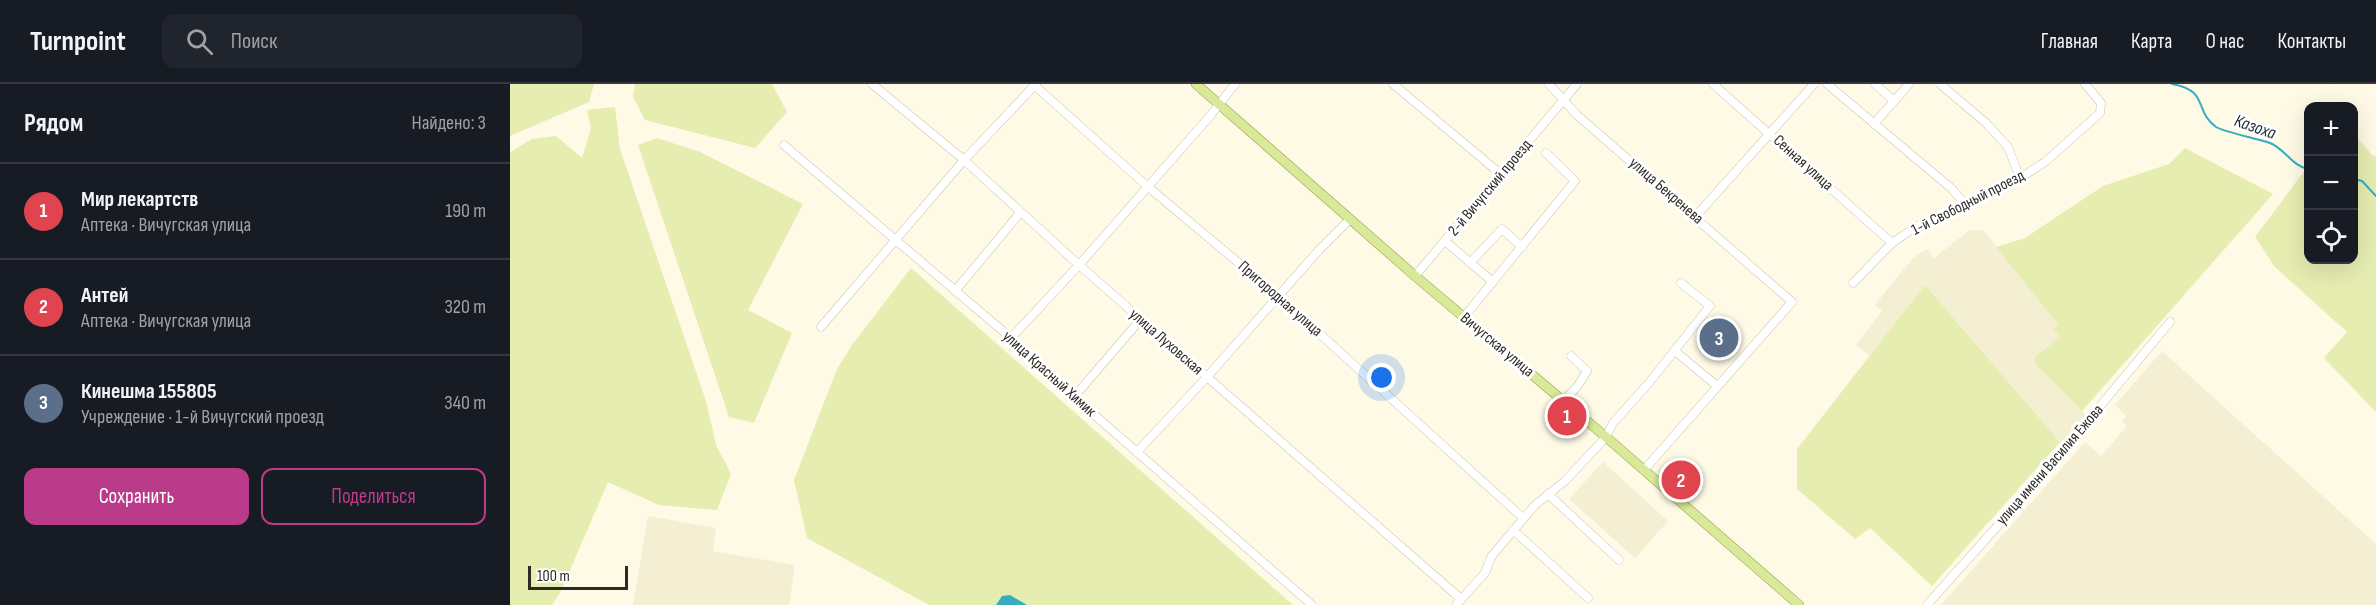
<!DOCTYPE html>
<html lang="ru">
<meta charset="utf-8">
<style>
body{margin:0;font-family:"Sofia Sans Condensed",sans-serif;background:#20242c;color:#f1f3f6}
.controls{position:absolute;right:18px;top:18px;display:grid;overflow:hidden;border-radius:12px;box-shadow:0 6px 24px #0002}
.controls button{width:54px;height:54px;display:grid;place-items:center;padding:0;border:0;border-bottom:2px solid #363941;background:#171b24;color:#f1f3f6;font:30px sans-serif}
.scale{position:absolute;left:18px;bottom:15px;width:100px;box-sizing:border-box;padding-left:6px;border:3px solid #2d2b24;border-top:0;font-size:16px;line-height:21px;white-space:nowrap;color:#2d2b24;-webkit-text-stroke:4px #fff;paint-order:stroke}
.you{position:absolute;left:872px;top:294px;width:21px;height:21px;margin:-15px;border:4px solid #fff;border-radius:50%;background:#1a73e8;box-shadow:0 0 0 9px #1a73e833}
.badge{display:grid;place-items:center;width:39px;height:39px;border-radius:50%;background:#b93b89;color:#fff;font-size:20px;font-weight:700}
.pin{position:absolute;translate:-50% -50%;border:3px solid #fff;box-shadow:0 2px 6px #0006}
.list{margin:0;padding:0;list-style:none}
h2{display:flex;justify-content:space-between;align-items:center;height:78px;margin:0;padding:0 24px;font-size:26px}
h2 small{font-size:20px;font-weight:400;color:#9ea1a6}
.list li{display:grid;grid-template-columns:39px 1fr auto;gap:18px;align-items:center;box-sizing:border-box;height:96px;padding:0 24px;border-top:2px solid #363941}
.list b{display:block;font-size:22px;white-space:nowrap}
.list p{margin:0;font-size:20px;white-space:nowrap;color:#9ea1a6}
.list em{font-size:20px;font-style:normal;color:#9ea1a6}
.actions{display:flex;gap:12px;padding:18px 24px}
.actions a{flex:1;padding:14px 0;border:2px solid #b93b89;border-radius:12px;text-align:center;font-size:21px;color:#b93b89}
.actions .main{background:#b93b89;color:#fff}
.icon{flex:none;width:33px;height:33px;fill:none;stroke:currentColor;stroke-width:2;stroke-linecap:round;stroke-linejoin:round}
.map{position:relative;flex:none;width:1866px;height:521px;overflow:hidden}
header{display:flex;align-items:center;gap:36px;box-sizing:border-box;height:84px;padding:0 30px;background:#171b24;border-bottom:2px solid #363941}
header strong{font-size:28px}
nav{display:flex;gap:33px;margin-inline-start:auto;font-size:21px}
.search{width:420px;height:54px;background:#20242c;display:flex;align-items:center;gap:15px;box-sizing:border-box;padding:0 21px;border-radius:12px;color:#9ea1a6;font-size:22px}
main{display:flex}
aside{flex:1;background:#171b24}
.map>svg:first-child{display:block}
.built{fill:#f4eed3}
.green{fill:#e6edb1}
.water{fill:#37adbe}
.lines{fill:none;stroke-linecap:round;stroke-linejoin:round}
.stream{stroke:#37adbe;stroke-width:2}
.minor-casing{stroke:#c8c4b1;stroke-width:9}
.major-casing{stroke:#8c9c44;stroke-width:10}
.minor{stroke:#fff;stroke-width:8}
.major{stroke:#d9e899;stroke-width:9}
.labels{text-anchor:middle;dominant-baseline:central;stroke-width:6;stroke-linejoin:round;paint-order:stroke}
.street-label{font-size:16px;fill:#2d2b24;stroke:#fff}
.water-label{font-size:18px;font-style:italic;fill:#1b2f33;stroke:#fff}
</style>
<header>
<strong>Turnpoint</strong>
<div class="search"><svg class="icon" aria-label="search" viewBox="0 0 24 24"><circle cx="10" cy="10" r="6"/><path d="M15 15l6 6"/></svg>Поиск</div>
<nav><a>Главная</a><a>Карта</a><a>О нас</a><a>Контакты</a></nav>
</header>
<main>
<aside>
<h2>Рядом<small>Найдено: 3</small></h2>
<ul class="list">
<li><span class="badge" style="background:#e0444e">1</span><div><b>Мир лекартств</b><p>Аптека · Вичугская улица</p></div><em>190 m</em></li>
<li><span class="badge" style="background:#e0444e">2</span><div><b>Антей</b><p>Аптека · Вичугская улица</p></div><em>320 m</em></li>
<li><span class="badge" style="background:#5c6f8a">3</span><div><b>Кинешма 155805</b><p>Учреждение · 1-й Вичугский проезд</p></div><em>340 m</em></li>
</ul>
<div class="actions"><a class="main">Сохранить</a><a>Поделиться</a></div>
</aside>
<div class="map">
<svg width="1866" height="521" viewBox="0 0 1866 521">
<rect width="100%" height="100%" fill="#fefae6"/>
<g class="built">
<path d="M 1460,146 L 1473,146 L 1549,240 L 1551,253 L 1525,273 L 1525,280 L 1576,331 L 1552,360 L 1415,201 L 1360,272 L 1346,261 L 1372,227 L 1365,221 L 1403,174 L 1417,165 L 1424,174 Z"/>
<path d="M 1652,267 L 1866,460 L 1866,521 L 1431,521 L 1575,358 L 1591,372 L 1617,342 L 1612,337 L 1616,332 L 1605,321 Z"/>
<path d="M 1093,378 L 1158,437 L 1125,474 L 1059,415 Z"/>
<path d="M 138,432 L 206,444 L 203,467 L 285,481 L 279,521 L 123,521 Z"/>
</g>
<g class="green">
<path d="M 0,0 L 84,0 L 79,18 L 0,52 Z"/>
<path d="M 125,0 L 262,0 L 277,28 L 245,64 L 135,36 L 123,13 Z"/>
<path d="M 105,23 L 110,65 L 196,317 L 206,361 L 221,390 L 207,426 L 149,421 L 98,398 L 51,507 L 42,521 L 0,521 L 0,68 L 22,55 L 46,52 L 72,74 L 81,44 L 77,26 Z"/>
<path d="M 1844,50 L 1864,73 L 1866,71 L 1866,328 L 1814,274 L 1837,248 L 1765,183 L 1745,153 L 1798,82 L 1798,176 L 1844,176 Z"/>
<path d="M 147,54 L 190,68 L 293,120 L 238,226 L 282,249 L 244,339 L 219,333 L 128,61 Z"/>
<path d="M 1675,64 L 1763,110 L 1572,327 L 1525,280 L 1525,273 L 1550,253 L 1543,245 L 1548,240 L 1486,163 L 1515,154 L 1593,102 L 1659,80 Z"/>
<path d="M 401,184 L 783,521 L 419,521 L 297,454 L 284,396 L 327,285 L 342,261 Z"/>
<path d="M 1415,201 L 1550,358 L 1422,502 L 1360,444 L 1345,455 L 1287,405 L 1287,365 Z"/>
</g>
<path class="water" d="M 500,511 L 517,521 L 486,521 L 492,512 Z"/>
<g class="lines">
<g class="stream">
<path d="M 1662,0 C 1700,7 1683,26 1706,43 C 1714,48 1749,55 1760,59 C 1775,65 1782,82 1798,85"/>
<path d="M 1844,95 L 1852,97 L 1866,112"/>
</g>
<g class="minor-casing">
<g id="minor">
<path d="M 362,0 L 454,76 L 569,181 L 951,515"/>
<path d="M 523,0 L 637,102 L 768,212 L 1013,434"/>
<path d="M 883,0 L 992,91"/>
<path d="M 1039,0 L 1067,31 L 1282,218 L 1134,386"/>
<path d="M 1203,0 L 1382,159"/>
<path d="M 1317,0 L 1441,104 L 1457,122"/>
<path d="M 1365,0 L 1384,17"/>
<path d="M 1430,0 L 1476,39 L 1498,63 L 1510,94"/>
<path d="M 1364,40 L 1399,0"/>
<path d="M 274,61 L 501,254 L 564,313 L 802,521"/>
<path d="M 1185,133 L 1304,0"/>
<path d="M 935,157 L 983,198"/>
<path d="M 960,179 L 992,145 L 1012,163"/>
<path d="M 905,192 L 1067,0"/>
<path d="M 1343,199 L 1382,159 L 1407,142 L 1461,120 L 1510,94 L 1535,78 L 1590,29 L 1591,19 L 1575,0"/>
<path d="M 445,207 L 510,129"/>
<path d="M 954,233 L 1065,97 L 1036,69"/>
<path d="M 311,243 L 454,76 L 526,0"/>
<path d="M 501,254 L 569,181 L 700,32 L 725,0"/>
<path d="M 1165,267 L 1207,302"/>
<path d="M 564,313 L 631,235"/>
<path d="M 1053,317 L 1067,303 L 1077,287 L 1061,272"/>
<path d="M 627,368 L 697,293 L 809,166 L 840,135"/>
<path d="M 1038,410 L 1109,476"/>
<path d="M 1003,446 L 1078,514"/>
<path d="M 946,521 L 975,489 L 981,473 L 1025,421 L 1055,397 L 1096,353 L 1103,339 L 1138,300 L 1200,222 L 1171,199"/>
<path d="M 1417,521 L 1533,391 L 1660,238"/>
</g>
</g>
<g class="major-casing">
<path id="major" d="M 686,0 L 905,192 L 1096,353 L 1289,521"/>
</g>
<use href="#minor" class="minor"/>
<use href="#major" class="major"/>
</g>
<g class="labels">
<g class="street-label">
<text transform="translate(1293 79) rotate(42)">Сенная улица</text>
<text transform="translate(980 104) rotate(-50)">2-й Вичугский проезд</text>
<text transform="translate(1156 107) rotate(41)">улица Бекренева</text>
<text transform="translate(1458 119) rotate(-27)">1-й Свободный проезд</text>
<text transform="translate(770 215) rotate(41)">Пригородная улица</text>
<text transform="translate(656 258) rotate(41)">улица Луховская</text>
<text transform="translate(987 261) rotate(40)">Вичугская улица</text>
<text transform="translate(539 290) rotate(42)">улица Красный Химик</text>
<text transform="translate(1540 381) rotate(-49)">улица имени Василия Ежова</text>
</g>
<g class="water-label">
<text transform="translate(1745 43) rotate(19)">Казоха</text>
</g>
</g>
</svg>
<div class="controls">
<button>+</button>
<button>−</button>
<button><svg class="icon" aria-label="locate" viewBox="0 0 24 24"><circle cx="12" cy="12" r="6"/><path d="M12 2v4M12 18v4M2 12h4M18 12h4"/></svg></button>
</div>
<div class="scale">100 m</div>
<div class="you"></div>
<div class="pin badge" style="left:1057px;top:332px;background:#e0444e">1</div>
<div class="pin badge" style="left:1171px;top:396px;background:#e0444e">2</div>
<div class="pin badge" style="left:1209px;top:254px;background:#5c6f8a">3</div>
</div>
</main>
